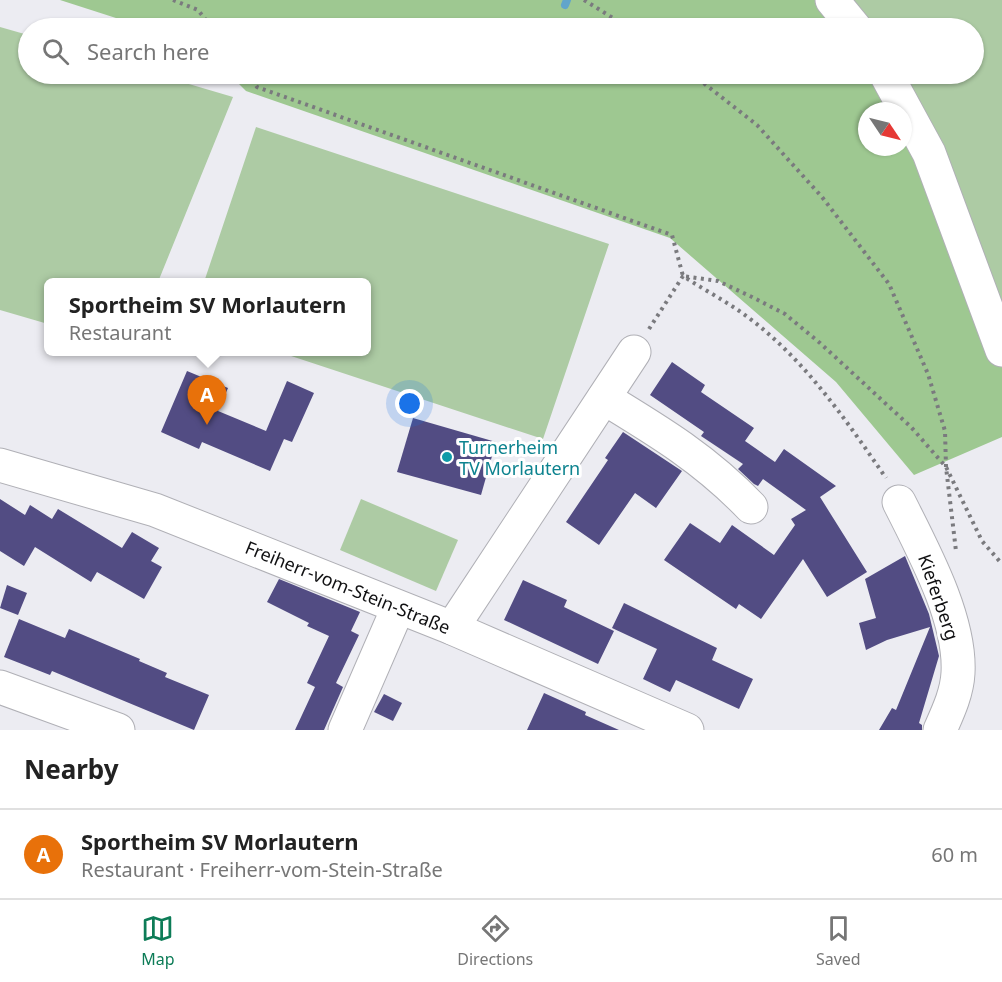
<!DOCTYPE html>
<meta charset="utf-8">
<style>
body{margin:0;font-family:"Noto Sans",sans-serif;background:#f2f2f2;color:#222}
.compass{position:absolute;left:858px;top:102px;width:54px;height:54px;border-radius:50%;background:#fff;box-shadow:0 2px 4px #0004;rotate:125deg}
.you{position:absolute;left:410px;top:404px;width:21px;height:21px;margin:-15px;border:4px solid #fff;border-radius:50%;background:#1a73e8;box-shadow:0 0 0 9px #1a73e833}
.badge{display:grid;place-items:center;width:39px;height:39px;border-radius:50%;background:#0d7c57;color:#fff;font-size:20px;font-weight:700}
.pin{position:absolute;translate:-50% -50px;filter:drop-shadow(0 2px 3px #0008)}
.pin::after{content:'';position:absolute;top:32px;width:21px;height:18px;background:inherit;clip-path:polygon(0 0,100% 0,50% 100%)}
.popup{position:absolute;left:44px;top:278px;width:327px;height:78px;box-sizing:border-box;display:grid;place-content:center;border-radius:9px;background:#fff;filter:drop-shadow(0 2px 4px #0005);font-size:20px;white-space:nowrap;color:#767676}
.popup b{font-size:22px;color:#222}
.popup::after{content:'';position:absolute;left:50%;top:100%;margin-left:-12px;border:12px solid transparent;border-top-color:#fff}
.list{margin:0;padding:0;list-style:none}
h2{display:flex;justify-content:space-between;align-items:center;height:78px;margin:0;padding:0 24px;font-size:26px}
h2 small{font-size:20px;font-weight:400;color:#767676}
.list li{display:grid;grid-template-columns:39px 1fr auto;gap:18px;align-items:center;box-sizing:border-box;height:90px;padding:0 24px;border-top:2px solid #e0e0e0}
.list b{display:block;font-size:22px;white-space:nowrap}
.list p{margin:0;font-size:20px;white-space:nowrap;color:#767676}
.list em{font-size:20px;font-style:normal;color:#767676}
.icon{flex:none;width:33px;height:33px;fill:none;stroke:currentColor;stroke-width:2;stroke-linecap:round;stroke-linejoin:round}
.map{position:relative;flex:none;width:1002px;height:730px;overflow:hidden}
.search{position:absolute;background:#fff;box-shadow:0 2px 4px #0004;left:18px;right:18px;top:18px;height:66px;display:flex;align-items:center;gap:15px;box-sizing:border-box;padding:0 21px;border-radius:33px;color:#767676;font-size:22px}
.sheet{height:168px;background:#fff}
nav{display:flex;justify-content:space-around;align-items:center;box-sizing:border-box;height:84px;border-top:2px solid #e0e0e0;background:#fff;font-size:16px;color:#767676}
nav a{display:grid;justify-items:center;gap:3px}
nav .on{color:#0d7c57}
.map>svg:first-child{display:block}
.green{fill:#adcba4}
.forest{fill:#9ec891;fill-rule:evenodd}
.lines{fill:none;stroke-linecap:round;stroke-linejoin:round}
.stream{stroke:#61a5cb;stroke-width:8}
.building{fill:#524c83}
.minor-casing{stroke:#b0b0b6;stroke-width:35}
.path{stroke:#7a7a7e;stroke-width:4;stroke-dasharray:3 4.5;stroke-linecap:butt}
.minor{stroke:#fff;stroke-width:33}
.culture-dot{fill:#0f9aa8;stroke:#fff;stroke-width:2}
.labels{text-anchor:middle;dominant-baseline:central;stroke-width:6;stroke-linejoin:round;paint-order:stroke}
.culture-label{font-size:18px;fill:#0d838f;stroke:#fff;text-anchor:start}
.street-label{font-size:18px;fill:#101012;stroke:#fff}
</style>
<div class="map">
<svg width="1002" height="730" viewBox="0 0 1002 730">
<rect width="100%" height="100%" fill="#ececf2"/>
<g class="green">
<path d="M 832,0 L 1002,0 L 1002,350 L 886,74 L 974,74 L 974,28 L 855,28 Z"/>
<path d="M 0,27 L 28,35 L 28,74 L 155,74 L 233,97 L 158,282 L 48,282 L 48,324 L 0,310 Z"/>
<path d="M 256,127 L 609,244 L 543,439 L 279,352 L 366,352 L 366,282 L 204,282 Z"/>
<path d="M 361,499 L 458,540 L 436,591 L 340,550 Z"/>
</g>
<g class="forest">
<path d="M 60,0 L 832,0 L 855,28 L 147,28 Z"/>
<path d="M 229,74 L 886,74 L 929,153 L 1002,350 L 1002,437 L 914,475 L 836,382 L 670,238 L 246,91 ZM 867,111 L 903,111 L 903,147 L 867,147 Z"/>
</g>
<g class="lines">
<path class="stream" d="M 565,5 L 567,0"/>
</g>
<g class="building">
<path d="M 672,362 L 705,385 L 701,392 L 754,428 L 745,441 L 775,462 L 784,449 L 836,486 L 820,497 L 867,572 L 827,597 L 803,559 L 761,619 L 739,604 L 736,609 L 664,560 L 690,523 L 720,543 L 732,525 L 774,555 L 795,525 L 791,519 L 806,510 L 763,479 L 758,486 L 754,484 L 738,469 L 743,464 L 701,436 L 704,432 L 650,395 Z"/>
<path d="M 187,371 L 228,388 L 218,411 L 266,431 L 287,381 L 314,393 L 292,442 L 284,439 L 270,471 L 202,442 L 199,449 L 161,432 Z"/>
<path d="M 413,418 L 496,442 L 481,495 L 397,472 Z"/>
<path d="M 623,432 L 682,471 L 656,508 L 635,493 L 599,545 L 566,522 L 608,460 L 605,458 Z"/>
<path d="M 0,499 L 25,515 L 30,505 L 52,519 L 58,509 L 122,548 L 132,532 L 159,548 L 151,561 L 162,567 L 144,599 L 97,572 L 91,582 L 35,547 L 24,566 L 0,551 Z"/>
<path d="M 905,556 L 929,614 L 939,656 L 919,723 L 922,725 L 922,730 L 879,730 L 892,708 L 896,710 L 930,627 L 887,640 L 866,650 L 859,623 L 876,618 L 865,579 Z"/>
<path d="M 279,579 L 360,612 L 351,631 L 359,635 L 336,683 L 343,687 L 324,730 L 295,730 L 315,687 L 307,683 L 329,636 L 307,626 L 309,623 L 267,602 Z"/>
<path d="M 523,580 L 567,600 L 564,607 L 614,631 L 598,664 L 504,620 Z"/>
<path d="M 7,585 L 27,593 L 18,615 L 0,608 Z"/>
<path d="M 624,603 L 717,648 L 712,660 L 753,679 L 739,709 L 676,680 L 670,692 L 643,679 L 657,649 L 612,628 Z"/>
<path d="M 19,619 L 65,638 L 69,629 L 140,659 L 139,661 L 167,673 L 165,677 L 209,695 L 194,730 L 52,671 L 50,675 L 4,657 Z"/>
<path d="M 544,693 L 586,712 L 585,715 L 619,730 L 527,730 Z"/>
<path d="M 384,694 L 402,703 L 393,721 L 374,712 Z"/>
</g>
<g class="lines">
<g class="minor-casing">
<g id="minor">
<path d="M 832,0 L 855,28"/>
<path d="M 886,74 L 929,153 L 1002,350"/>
<path d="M 604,398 C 660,432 706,460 751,507"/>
<path d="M 0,465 L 155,510 L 452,628 L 687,730"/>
<path d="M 899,502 C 923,550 961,619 958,673 C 957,693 948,712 940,730"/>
<path d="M 452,628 L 634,352"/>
<path d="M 0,687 L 118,730"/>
<path d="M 345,730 L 398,608"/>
</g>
</g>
<g class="path">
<path d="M 173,0 L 198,10 L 212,28"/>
<path d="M 584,0 L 629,28"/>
<path d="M 247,74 L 257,87 L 672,235 L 683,276 L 718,281 L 752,297 L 785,314 L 820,343 L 911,427 L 946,467 L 982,541 L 1002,564"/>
<path d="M 692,74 L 757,125 L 822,197 L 889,284 L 928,374 L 945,431 L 946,467 L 956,551"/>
<path d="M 649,329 L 683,276 C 704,290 728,302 749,318 C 805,360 846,420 886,478"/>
</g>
<use href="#minor" class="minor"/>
</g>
<circle class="culture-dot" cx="447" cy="457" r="6"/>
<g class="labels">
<g class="culture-label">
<text x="459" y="447">Turnerheim<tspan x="459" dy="21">TV Morlautern</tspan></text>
</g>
<g class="street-label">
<text transform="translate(348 587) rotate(22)">Freiherr-vom-Stein-Straße</text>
<text transform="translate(939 597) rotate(71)">Kieferberg</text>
</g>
</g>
</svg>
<svg class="compass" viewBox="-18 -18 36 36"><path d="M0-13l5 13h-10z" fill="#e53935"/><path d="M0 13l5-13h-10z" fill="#767676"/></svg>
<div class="you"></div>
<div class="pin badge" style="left:207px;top:425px;background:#e8710a">A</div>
<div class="popup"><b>Sportheim SV Morlautern</b>Restaurant</div>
<div class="search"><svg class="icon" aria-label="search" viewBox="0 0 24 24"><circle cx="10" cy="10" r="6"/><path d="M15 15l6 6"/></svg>Search here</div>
</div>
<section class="sheet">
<h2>Nearby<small></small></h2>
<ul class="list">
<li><span class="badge" style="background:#e8710a">A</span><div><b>Sportheim SV Morlautern</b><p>Restaurant · Freiherr-vom-Stein-Straße</p></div><em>60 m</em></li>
</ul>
</section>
<nav>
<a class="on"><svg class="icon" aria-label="map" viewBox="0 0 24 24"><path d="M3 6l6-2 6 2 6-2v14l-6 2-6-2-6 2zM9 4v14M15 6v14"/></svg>Map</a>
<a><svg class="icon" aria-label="directions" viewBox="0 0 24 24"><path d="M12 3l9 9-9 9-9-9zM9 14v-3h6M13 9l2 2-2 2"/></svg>Directions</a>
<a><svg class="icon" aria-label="saved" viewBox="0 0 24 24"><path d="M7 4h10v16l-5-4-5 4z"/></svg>Saved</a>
</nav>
